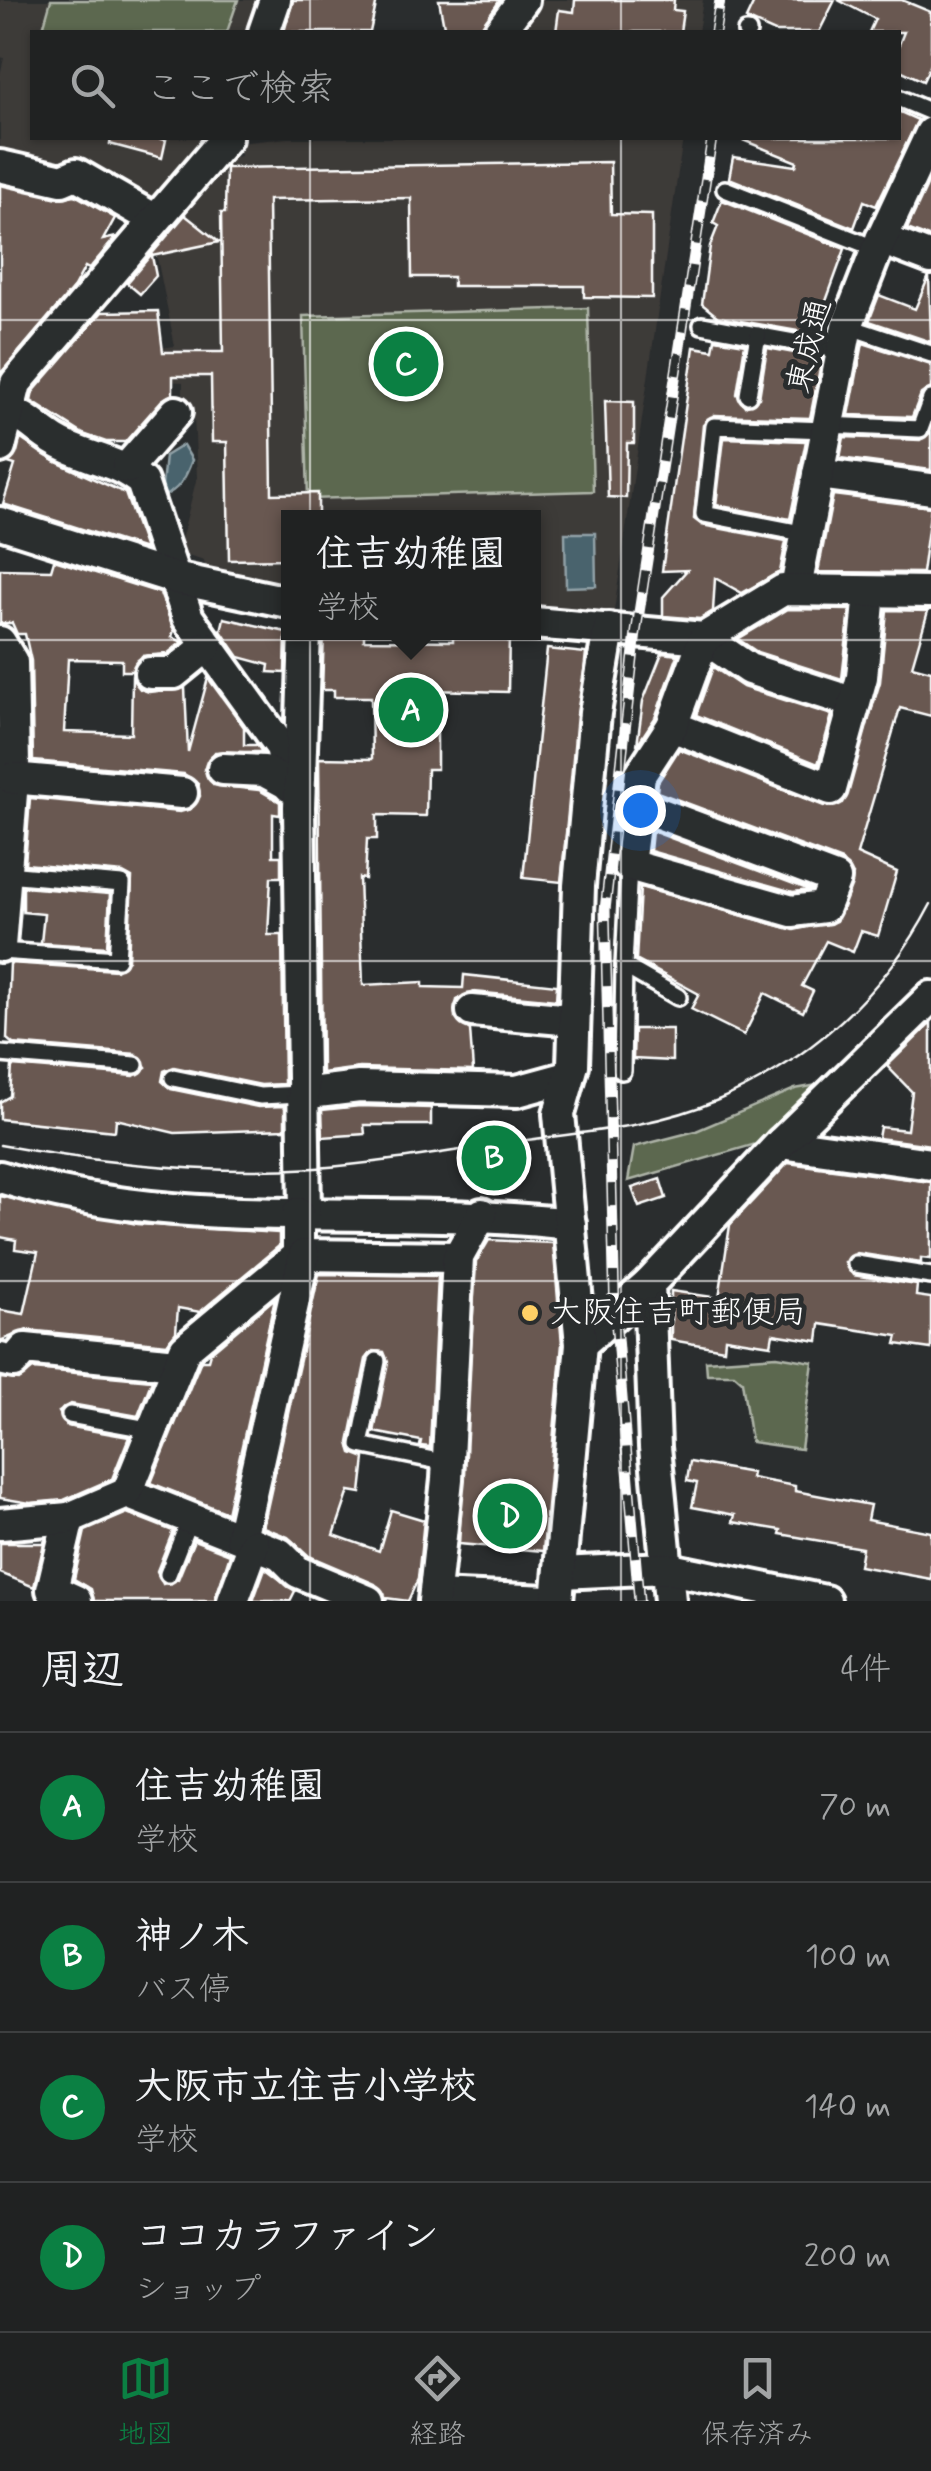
<!DOCTYPE html>
<html lang="ja">
<meta charset="utf-8">
<style>
body{margin:0;font-family:Mynerve,"Klee One",sans-serif;background:#2d2f2f;color:#f1f3f6}
.you{position:absolute;left:640px;top:810px;width:35px;height:35px;margin:-25px;border:8px solid #fff;border-radius:50%;background:#1a73e8;box-shadow:0 0 0 15px #1a73e833}
.badge{display:grid;place-items:center;width:65px;height:65px;border-radius:50%;background:#0b8043;color:#fff;font-size:32px;font-weight:700}
.pin{position:absolute;translate:-50% -50%;border:5px solid #fff;box-shadow:0 2px 10px #0006}
.popup{position:absolute;left:281px;top:510px;width:260px;height:130px;box-sizing:border-box;display:grid;place-content:center;border-radius:0px;background:#202222;filter:drop-shadow(0 2px 8px #0005);font-size:32px;white-space:nowrap;color:#a2a4a5}
.popup b{font-size:38px;color:#f1f3f6}
.popup::after{content:'';position:absolute;left:50%;top:100%;margin-left:-20px;border:20px solid transparent;border-top-color:#202222}
.list{margin:0;padding:0;list-style:none}
h2{display:flex;justify-content:space-between;align-items:center;height:130px;margin:0;padding:0 40px;font-size:42px}
h2 small{font-size:32px;font-weight:400;color:#a2a4a5}
.list li{display:grid;grid-template-columns:65px 1fr auto;gap:30px;align-items:center;box-sizing:border-box;height:150px;padding:0 40px;border-top:2px solid #3d3f40}
.list b{display:block;font-size:38px;white-space:nowrap}
.list p{margin:0;font-size:32px;white-space:nowrap;color:#a2a4a5}
.list em{font-size:32px;font-style:normal;color:#a2a4a5}
.icon{flex:none;width:55px;height:55px;fill:none;stroke:currentColor;stroke-width:2;stroke-linecap:round;stroke-linejoin:round}
.map{position:relative;flex:none;width:931px;height:1601px;overflow:hidden}
.search{position:absolute;background:#202222;box-shadow:0 2px 8px #0004;left:30px;right:30px;top:30px;height:110px;display:flex;align-items:center;gap:25px;box-sizing:border-box;padding:0 35px;border-radius:0px;color:#a2a4a5;font-size:38px}
.sheet{height:730px;background:#202222}
nav{display:flex;justify-content:space-around;align-items:center;box-sizing:border-box;height:140px;border-top:2px solid #3d3f40;background:#202222;font-size:28px;color:#a2a4a5}
nav a{display:grid;justify-items:center;gap:5px}
nav .on{color:#0b8043}
.map>svg:first-child{display:block}
.built{fill:#3d3a38}
.green{fill:#5c6850;stroke:#aeb4a8;stroke-width:2.5}
.water{fill:#48636d;stroke:#91a1a7;stroke-width:2.5}
.building{fill:#695951;stroke:#fff;stroke-width:2.5}
.lines{fill:none;stroke-linecap:round;stroke-linejoin:round}
.service-casing{stroke:#fff;stroke-width:22}
.minor-casing{stroke:#fff;stroke-width:38}
.service{stroke:#2a2d2e;stroke-width:15}
.minor{stroke:#2a2d2e;stroke-width:30}
.tram{stroke:#fff;stroke-width:2.5}
.rail-casing{stroke:#fff;stroke-width:11}
.rail{stroke:#2a2d2e;stroke-width:8;stroke-dasharray:22;stroke-linecap:butt}
.grid{fill:none;stroke:#fff;stroke-width:2.5;stroke-opacity:0.55}
.poi-dot{fill:#ffd166;stroke:#2a2d2e;stroke-width:4}
.labels{text-anchor:middle;dominant-baseline:central;stroke-width:10;stroke-linejoin:round;paint-order:stroke}
.street-label{font-size:32px;fill:#fff;stroke:#2a2d2e}
.poi-label{font-size:32px;fill:#fff;stroke:#2a2d2e;text-anchor:start}
</style>
<div class="map">
<svg width="931" height="1601" viewBox="0 0 931 1601">
<rect width="100%" height="100%" fill="#2a2d2e"/>
<filter id="ink" filterUnits="userSpaceOnUse"><feTurbulence type="fractalNoise" baseFrequency=".01" numOctaves="2"/><feDisplacementMap in="SourceGraphic" scale="20" xChannelSelector="R" yChannelSelector="G"/><feConvolveMatrix kernelMatrix="1 2 1 2 8 2 1 2 1" color-interpolation-filters="sRGB"/></filter>
<g filter="url(#ink)">
<g class="built">
<path d="M 0,0 L 266,0 L 254,32 L 32,32 L 32,138 L 210,138 L 154,209 L 86,169 L 0,152 L 0,75 L 4,58 L 0,57 Z"/>
<path d="M 532,0 L 703,0 L 698,32 L 507,32 Z"/>
<path d="M 287,138 L 683,138 L 613,618 L 534,612 L 534,518 L 288,518 L 288,589 L 206,572 L 204,560 L 178,552 L 197,477 L 194,416 L 183,416 L 183,382 L 160,381 L 161,348 L 175,346 L 152,233 L 215,162 L 240,156 L 238,143 Z"/>
</g>
<g class="green">
<path d="M 51,0 L 238,0 L 227,32 L 42,32 Z"/>
<path d="M 588,308 L 593,491 L 308,499 L 303,316 Z"/>
<path d="M 829,1083 L 770,1140 L 628,1181 L 634,1147 L 696,1131 L 795,1089 Z"/>
<path d="M 777,1356 L 813,1362 L 801,1449 L 751,1442 L 742,1381 L 734,1374 L 707,1374 L 706,1361 Z"/>
</g>
<g class="water">
<path d="M 183,445 L 192,460 C 186,477 179,491 161,497 L 165,456 Z"/>
<path d="M 565,533 L 595,533 L 596,586 L 566,587 Z"/>
</g>
<g class="building">
<path d="M 293,0 L 377,0 L 370,32 L 284,32 Z"/>
<path d="M 439,0 L 500,0 L 479,32 L 445,32 Z"/>
<path d="M 575,0 L 674,0 L 673,10 L 683,11 L 680,32 L 556,32 L 559,10 L 574,12 Z"/>
<path d="M 755,0 L 835,0 L 819,32 L 775,32 L 746,19 Z"/>
<path d="M 838,0 L 902,0 L 931,12 L 931,64 L 923,81 L 898,69 L 898,47 L 904,32 L 869,32 L 875,19 Z"/>
<path d="M 898,111 L 918,120 L 876,206 L 864,201 L 854,228 L 729,178 L 733,157 L 796,166 L 797,162 L 738,138 L 898,138 Z"/>
<path d="M 111,138 L 156,138 L 166,140 L 162,158 L 110,144 Z"/>
<path d="M 610,162 L 611,214 L 652,215 L 652,298 L 584,297 L 584,286 L 453,286 L 453,277 L 412,277 L 411,198 L 268,200 L 272,494 L 318,493 L 318,518 L 288,518 L 288,559 L 229,560 L 227,442 L 212,442 L 211,376 L 173,376 L 173,394 L 162,400 L 125,442 L 106,442 L 83,434 L 31,401 L 33,392 L 102,312 L 158,311 L 163,352 L 223,352 L 221,213 L 225,213 L 226,168 Z"/>
<path d="M 931,177 L 931,238 L 907,229 Z"/>
<path d="M 0,185 L 58,198 L 75,195 L 115,218 L 103,240 L 116,237 L 89,269 L 85,267 L 74,287 L 0,374 Z"/>
<path d="M 722,200 L 845,249 L 825,304 L 835,305 L 826,336 L 718,317 L 702,304 L 710,246 L 718,226 L 713,223 Z"/>
<path d="M 185,215 L 219,242 L 152,256 L 156,276 L 140,294 L 127,283 Z"/>
<path d="M 929,276 L 931,342 L 869,321 L 879,295 L 915,309 Z"/>
<path d="M 715,339 L 745,344 L 737,394 L 745,406 L 759,398 L 767,348 L 822,358 L 810,418 L 714,415 L 703,425 L 694,519 L 702,525 L 786,541 L 780,572 L 742,593 L 715,578 L 713,611 L 700,619 L 663,616 L 663,597 L 687,570 L 662,571 L 694,347 L 713,350 Z"/>
<path d="M 863,343 L 931,365 L 931,388 L 921,394 L 912,417 L 849,415 Z"/>
<path d="M 605,401 L 634,402 L 634,443 L 627,443 L 626,498 L 608,497 Z"/>
<path d="M 931,432 L 931,470 L 840,458 L 844,437 L 920,440 Z"/>
<path d="M 724,438 L 806,441 L 790,519 L 716,505 Z"/>
<path d="M 21,439 L 56,462 L 125,493 L 145,549 L 3,504 L 15,465 L 8,463 Z"/>
<path d="M 833,495 L 931,507 L 922,573 L 818,572 Z"/>
<path d="M 54,560 L 160,593 L 174,630 L 172,637 L 182,642 L 167,654 L 142,656 L 132,671 L 122,671 L 122,660 L 68,659 L 64,732 L 131,734 L 132,678 L 140,689 L 149,692 L 185,688 L 188,752 L 208,678 L 244,727 L 244,745 L 257,745 L 262,752 L 215,752 L 204,769 L 214,785 L 259,790 L 280,802 L 280,815 L 273,814 L 273,856 L 281,856 L 281,877 L 271,877 L 268,935 L 282,935 L 284,1084 L 261,1085 L 174,1067 L 164,1071 L 162,1081 L 171,1089 L 258,1107 L 285,1106 L 285,1129 L 175,1133 L 116,1119 L 115,1131 L 0,1119 L 0,1102 L 10,1096 L 12,1066 L 134,1076 L 146,1067 L 136,1054 L 13,1044 L 7,1039 L 10,963 L 116,970 L 128,960 L 132,878 L 123,873 L 25,864 L 30,798 L 180,812 L 191,809 L 200,796 L 198,784 L 184,774 L 33,761 L 31,661 L 25,634 L 17,634 L 12,623 L 0,623 L 0,569 L 51,570 Z"/>
<path d="M 788,609 L 850,610 L 842,679 L 757,652 L 738,639 Z"/>
<path d="M 887,610 L 928,611 L 912,666 L 931,671 L 931,716 L 900,708 L 857,854 L 897,872 L 878,936 L 861,931 L 853,952 L 826,941 L 802,986 L 813,991 L 803,1012 L 765,993 L 744,1035 L 691,1009 L 699,994 L 636,960 L 640,887 L 794,930 L 836,921 L 853,875 L 842,861 L 657,792 L 658,782 L 679,749 L 824,806 L 843,803 L 880,682 Z"/>
<path d="M 224,618 L 286,632 L 285,673 L 268,672 L 269,665 L 239,657 L 221,631 Z"/>
<path d="M 324,632 L 364,632 L 364,640 L 453,641 L 453,633 L 509,633 L 508,692 L 428,690 L 428,733 L 437,733 L 437,769 L 427,769 L 426,816 L 377,815 L 377,839 L 367,839 L 365,879 L 359,878 L 363,985 L 423,982 L 423,987 L 463,988 L 464,975 L 557,985 L 556,1000 L 474,992 L 457,1000 L 455,1018 L 470,1030 L 473,1071 L 359,1068 L 322,1073 L 319,758 L 372,759 L 371,697 L 334,697 L 334,690 L 322,690 Z"/>
<path d="M 547,649 L 586,653 L 561,882 L 523,878 Z"/>
<path d="M 662,653 L 678,655 L 655,718 L 637,745 L 643,701 Z"/>
<path d="M 713,667 L 743,687 L 832,715 L 818,764 L 696,715 Z"/>
<path d="M 652,831 L 810,890 L 793,892 L 650,851 Z"/>
<path d="M 23,887 L 110,894 L 107,947 L 41,943 L 44,914 L 23,912 Z"/>
<path d="M 931,1023 L 931,1145 L 878,1138 L 880,1127 L 907,1130 L 912,1092 L 887,1066 Z"/>
<path d="M 634,1029 L 672,1029 L 672,1061 L 633,1059 Z"/>
<path d="M 360,1106 L 431,1108 L 431,1125 L 364,1125 L 365,1134 L 323,1137 L 322,1110 Z"/>
<path d="M 513,1128 L 518,1168 L 483,1172 L 477,1133 Z"/>
<path d="M 788,1163 L 931,1182 L 931,1259 L 921,1258 L 921,1263 L 857,1253 L 845,1263 L 853,1275 L 917,1285 L 916,1296 L 931,1298 L 931,1349 L 896,1344 L 898,1336 L 820,1324 L 818,1341 L 773,1334 L 771,1345 L 725,1338 L 724,1349 L 671,1340 L 671,1291 L 719,1298 L 730,1225 Z"/>
<path d="M 660,1179 L 666,1198 L 639,1207 L 632,1188 Z"/>
<path d="M 0,1196 L 137,1224 L 279,1233 L 279,1246 L 200,1312 L 178,1308 L 176,1332 L 167,1344 L 27,1330 L 0,1341 L 0,1310 L 24,1314 L 38,1252 L 15,1249 L 16,1240 L 0,1237 Z"/>
<path d="M 489,1240 L 553,1243 L 562,1344 L 543,1551 L 459,1544 L 476,1262 Z"/>
<path d="M 319,1274 L 438,1276 L 430,1447 L 420,1446 L 421,1441 L 374,1432 L 388,1362 L 384,1352 L 373,1351 L 366,1359 L 349,1443 L 352,1453 L 365,1458 L 361,1493 L 349,1491 L 334,1535 L 379,1551 L 391,1510 L 424,1520 L 418,1579 L 408,1601 L 386,1598 L 375,1584 L 309,1556 L 288,1537 L 263,1527 Z"/>
<path d="M 275,1298 L 227,1513 L 151,1483 L 201,1360 L 208,1360 L 210,1353 Z"/>
<path d="M 33,1369 L 152,1380 L 138,1416 L 71,1404 L 59,1412 L 67,1426 L 129,1437 L 112,1479 L 64,1500 L 30,1503 L 0,1498 L 0,1378 L 19,1380 Z"/>
<path d="M 690,1462 L 752,1473 L 751,1478 L 795,1486 L 795,1491 L 870,1505 L 867,1520 L 931,1532 L 931,1579 L 859,1566 L 862,1548 L 780,1534 L 781,1530 L 733,1522 L 735,1515 L 692,1507 L 697,1483 L 687,1481 Z"/>
<path d="M 127,1513 L 173,1531 L 157,1571 L 163,1584 L 178,1579 L 194,1540 L 230,1554 L 215,1601 L 94,1601 L 91,1589 L 74,1579 L 85,1531 Z"/>
<path d="M 45,1539 L 34,1587 L 0,1573 L 0,1543 L 44,1543 Z"/>
<path d="M 265,1568 L 295,1591 L 290,1601 L 253,1601 Z"/>
</g>
<g class="lines">
<g class="service-casing">
<g id="service">
<path d="M 746,32 L 748,32"/>
<path d="M 898,98 L 931,112"/>
<path d="M 725,189 L 877,249"/>
<path d="M 702,325 L 843,351"/>
<path d="M 847,326 L 931,354"/>
<path d="M 748,395 L 758,335"/>
<path d="M 826,425 L 920,429 L 931,399"/>
<path d="M 807,534 L 704,514 L 714,426 L 826,430"/>
<path d="M 629,865 L 624,966 L 678,997"/>
<path d="M 0,951 L 117,959 L 122,884 L 6,874"/>
<path d="M 0,1054 L 135,1065"/>
<path d="M 622,1071 L 624,966"/>
<path d="M 173,1078 L 260,1096 L 301,1094"/>
<path d="M 856,1264 L 931,1276"/>
<path d="M 377,1361 L 360,1445 L 448,1463"/>
<path d="M 70,1415 L 153,1430"/>
<path d="M 168,1574 L 190,1518"/>
</g>
</g>
<g class="minor-casing">
<g id="minor">
<path d="M 264,32 L 275,0"/>
<path d="M 499,32 L 523,0"/>
<path d="M 0,166 L 62,180 L 76,174 L 154,219"/>
<path d="M 881,239 L 931,258"/>
<path d="M 6,410 C 31,419 34,428 54,440 C 82,458 117,459 142,482 L 188,618 L 281,747 L 290,787"/>
<path d="M 0,447 L 16,383 L 226,138"/>
<path d="M 127,468 L 176,412"/>
<path d="M 818,474 L 931,489"/>
<path d="M 0,523 L 174,578 L 288,602"/>
<path d="M 796,588 L 847,326 L 877,249 L 931,133"/>
<path d="M 534,623 L 704,638 L 749,669 L 855,703"/>
<path d="M 0,642 L 12,662 L 14,767 L 0,946"/>
<path d="M 150,673 L 174,673 L 206,647"/>
<path d="M 672,726 L 831,789 L 862,677 L 870,592"/>
<path d="M 223,769 L 264,771 L 288,784"/>
<path d="M 12,778 L 182,793"/>
<path d="M 637,805 L 835,879 L 824,907 L 792,911 L 629,865 L 640,775 L 672,726 L 704,638 L 783,590 L 931,592"/>
<path d="M 472,1011 L 573,1020"/>
<path d="M 301,1094 L 359,1087 L 517,1091 L 568,1077"/>
<path d="M 781,1143 L 931,1164"/>
<path d="M 0,1177 C 184,1235 381,1202 570,1224"/>
<path d="M 305,1213 L 299,807 L 305,632"/>
<path d="M 298,1255 L 458,1257"/>
<path d="M 649,1284 L 655,1447 L 670,1601"/>
<path d="M 581,1344 L 649,1284 L 781,1143 L 931,997"/>
<path d="M 0,1359 L 14,1362 L 25,1349 L 177,1364"/>
<path d="M 127,1493 L 280,1554 L 298,1572 L 368,1601"/>
<path d="M 69,1518 L 52,1590 L 76,1601"/>
<path d="M 0,1524 L 69,1518 L 127,1493 L 185,1349 L 298,1255 L 298,1213"/>
<path d="M 241,1538 L 304,1255"/>
<path d="M 561,1573 L 665,1568 L 825,1601"/>
<path d="M 435,1596 L 548,1601"/>
<path d="M 233,1601 L 254,1544"/>
<path d="M 434,1601 L 447,1479 L 458,1257 L 482,1214"/>
<path d="M 557,1601 L 581,1344 L 559,1114 L 573,1065 L 579,886 L 595,713 L 609,629"/>
</g>
</g>
<use href="#service" class="service"/>
<use href="#minor" class="minor"/>
<path class="tram" d="M 0,1145 C 104,1164 210,1175 316,1168 C 384,1163 452,1151 519,1141 C 585,1132 656,1127 718,1100 C 809,1062 886,991 931,904"/>
<g class="rail-casing">
<g id="rail">
<path d="M 715,32 L 720,0"/>
<path d="M 639,1601 L 615,1314 L 605,910 L 636,632 L 712,138"/>
</g>
</g>
<use href="#rail" class="rail"/>
</g>
</g>
<path class="grid" d="M 310,0 L 310,32M 621,0 L 621,32M 310,138 L 310,1601M 621,138 L 621,1601M 0,320 L 931,320M 0,640 L 931,640M 0,961 L 931,961M 0,1281 L 931,1281"/>
<circle class="poi-dot" cx="530" cy="1313" r="10"/>
<g class="labels">
<g class="street-label">
<text transform="translate(810 346) rotate(-76)">東成通</text>
</g>
<g class="poi-label">
<text x="550" y="1313">大阪住吉町郵便局</text>
</g>
</g>
</svg>
<div class="you"></div>
<div class="pin badge" style="left:411px;top:710px">A</div>
<div class="popup"><b>住吉幼稚園</b>学校</div>
<div class="pin badge" style="left:494px;top:1158px">B</div>
<div class="pin badge" style="left:406px;top:364px">C</div>
<div class="pin badge" style="left:510px;top:1516px">D</div>
<div class="search"><svg class="icon" aria-label="search" viewBox="0 0 24 24"><circle cx="10" cy="10" r="6"/><path d="M15 15l6 6"/></svg>ここで検索</div>
</div>
<section class="sheet">
<h2>周辺<small>4件</small></h2>
<ul class="list">
<li><span class="badge">A</span><div><b>住吉幼稚園</b><p>学校</p></div><em>70 m</em></li>
<li><span class="badge">B</span><div><b>神ノ木</b><p>バス停</p></div><em>100 m</em></li>
<li><span class="badge">C</span><div><b>大阪市立住吉小学校</b><p>学校</p></div><em>140 m</em></li>
<li><span class="badge">D</span><div><b>ココカラファイン</b><p>ショップ</p></div><em>200 m</em></li>
</ul>
</section>
<nav>
<a class="on"><svg class="icon" aria-label="map" viewBox="0 0 24 24"><path d="M3 6l6-2 6 2 6-2v14l-6 2-6-2-6 2zM9 4v14M15 6v14"/></svg>地図</a>
<a><svg class="icon" aria-label="directions" viewBox="0 0 24 24"><path d="M12 3l9 9-9 9-9-9zM9 14v-3h6M13 9l2 2-2 2"/></svg>経路</a>
<a><svg class="icon" aria-label="saved" viewBox="0 0 24 24"><path d="M7 4h10v16l-5-4-5 4z"/></svg>保存済み</a>
</nav>
